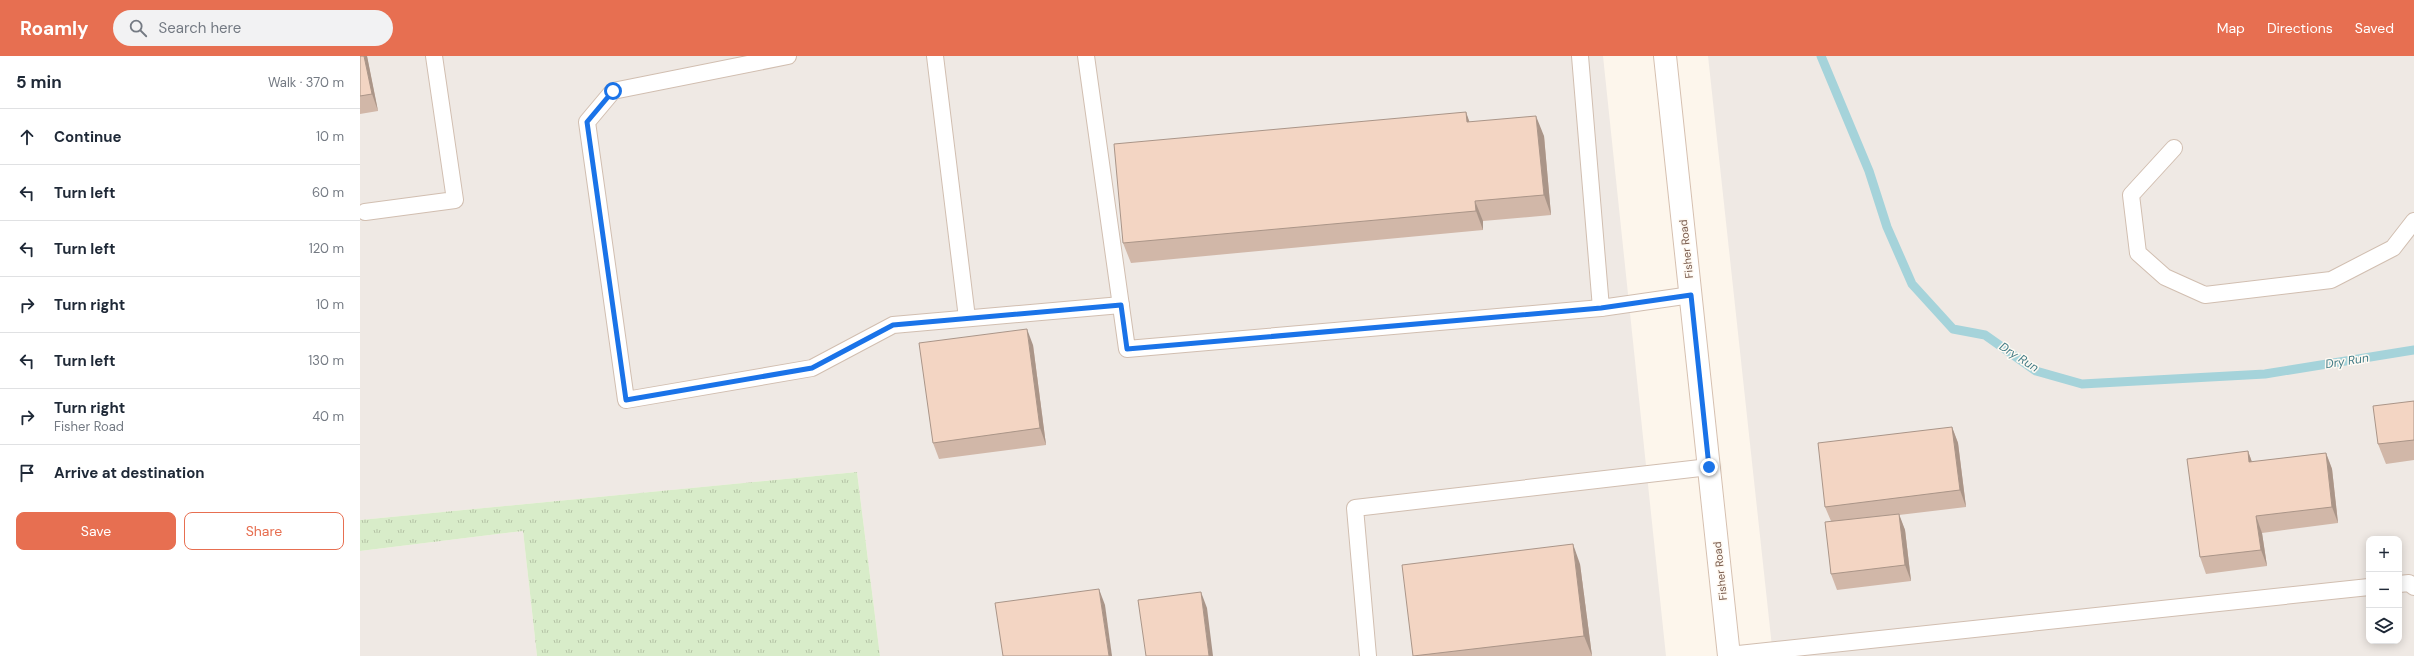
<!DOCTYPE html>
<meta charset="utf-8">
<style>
body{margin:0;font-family:"DM Sans",sans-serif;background:#f2f2f3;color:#1f2937}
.controls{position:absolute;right:12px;bottom:12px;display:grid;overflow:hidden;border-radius:8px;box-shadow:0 2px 10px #0003}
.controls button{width:36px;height:36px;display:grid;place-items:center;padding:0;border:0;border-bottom:1px solid #e0e1e3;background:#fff;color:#1f2937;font:20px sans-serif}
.stop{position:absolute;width:12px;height:12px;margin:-9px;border:3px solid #1a73e8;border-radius:50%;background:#fff}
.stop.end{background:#1a73e8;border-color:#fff;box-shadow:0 1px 4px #0008}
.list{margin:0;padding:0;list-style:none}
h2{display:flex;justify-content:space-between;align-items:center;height:52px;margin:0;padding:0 16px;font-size:17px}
h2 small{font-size:13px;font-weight:400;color:#747a83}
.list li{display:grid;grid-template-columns:26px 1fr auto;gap:12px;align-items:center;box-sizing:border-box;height:56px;padding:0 16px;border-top:1px solid #e0e1e3}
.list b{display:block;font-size:15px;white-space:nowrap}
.list p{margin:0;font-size:13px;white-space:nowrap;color:#747a83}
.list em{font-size:13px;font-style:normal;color:#747a83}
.actions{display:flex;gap:8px;padding:12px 16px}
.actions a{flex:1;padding:9px 0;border:1px solid #e76f51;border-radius:8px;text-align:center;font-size:14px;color:#e76f51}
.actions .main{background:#e76f51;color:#fff}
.icon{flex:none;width:22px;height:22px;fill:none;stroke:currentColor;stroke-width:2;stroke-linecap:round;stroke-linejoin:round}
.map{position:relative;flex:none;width:2054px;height:600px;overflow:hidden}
header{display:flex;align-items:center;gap:24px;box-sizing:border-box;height:56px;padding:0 20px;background:#e76f51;color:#fff}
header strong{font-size:19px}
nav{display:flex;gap:22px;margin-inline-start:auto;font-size:14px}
.search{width:280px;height:36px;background:#f2f2f3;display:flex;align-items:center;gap:10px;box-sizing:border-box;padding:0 14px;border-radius:22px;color:#747a83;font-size:15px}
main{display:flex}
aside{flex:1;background:#fff}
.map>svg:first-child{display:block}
.industrial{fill:#efe9e4;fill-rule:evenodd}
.grass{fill:url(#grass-tufts)}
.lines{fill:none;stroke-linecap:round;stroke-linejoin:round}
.stream{stroke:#a5d3da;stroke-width:9}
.service-casing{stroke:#d1beb0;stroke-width:18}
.secondary-casing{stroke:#d6c0b0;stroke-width:24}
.service{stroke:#fff;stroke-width:16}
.secondary{stroke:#fff;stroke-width:22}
.wall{fill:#d1b7a8}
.shaded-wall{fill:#aa9588}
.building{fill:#f3d5c3;stroke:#aa9588}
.route{stroke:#1a73e8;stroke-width:5}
.labels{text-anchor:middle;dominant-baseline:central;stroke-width:3;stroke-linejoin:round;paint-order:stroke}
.street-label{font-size:11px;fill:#7a5c4d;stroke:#fffaf3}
.water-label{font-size:12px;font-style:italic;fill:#437c86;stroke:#fffaf3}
</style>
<header>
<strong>Roamly</strong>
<div class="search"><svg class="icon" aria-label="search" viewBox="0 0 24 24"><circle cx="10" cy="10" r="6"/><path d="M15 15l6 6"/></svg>Search here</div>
<nav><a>Map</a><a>Directions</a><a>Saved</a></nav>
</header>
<main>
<aside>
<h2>5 min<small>Walk · 370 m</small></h2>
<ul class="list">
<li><svg class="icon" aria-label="ahead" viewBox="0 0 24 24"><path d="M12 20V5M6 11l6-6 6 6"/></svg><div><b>Continue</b></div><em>10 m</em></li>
<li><svg class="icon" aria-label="left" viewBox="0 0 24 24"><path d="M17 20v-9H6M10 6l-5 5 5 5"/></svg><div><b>Turn left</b></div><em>60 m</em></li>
<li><svg class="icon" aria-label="left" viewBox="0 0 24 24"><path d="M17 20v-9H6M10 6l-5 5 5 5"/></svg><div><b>Turn left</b></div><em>120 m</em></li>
<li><svg class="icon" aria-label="right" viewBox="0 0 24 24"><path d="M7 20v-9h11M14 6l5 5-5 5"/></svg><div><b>Turn right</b></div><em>10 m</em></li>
<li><svg class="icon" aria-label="left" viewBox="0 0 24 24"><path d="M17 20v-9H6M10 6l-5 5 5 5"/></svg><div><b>Turn left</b></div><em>130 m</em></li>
<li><svg class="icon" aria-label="right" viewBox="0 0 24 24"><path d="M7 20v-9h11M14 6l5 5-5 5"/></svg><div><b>Turn right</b><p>Fisher Road</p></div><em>40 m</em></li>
<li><svg class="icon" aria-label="arrive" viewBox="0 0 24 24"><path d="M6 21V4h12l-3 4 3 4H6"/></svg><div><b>Arrive at destination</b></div></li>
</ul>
<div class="actions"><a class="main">Save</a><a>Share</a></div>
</aside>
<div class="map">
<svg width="2054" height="600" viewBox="0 0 2054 600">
<defs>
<pattern id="grass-tufts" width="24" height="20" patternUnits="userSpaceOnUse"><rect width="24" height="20" fill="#d8ecc9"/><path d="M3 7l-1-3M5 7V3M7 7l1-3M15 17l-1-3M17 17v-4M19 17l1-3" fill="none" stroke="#b4c2a5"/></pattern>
</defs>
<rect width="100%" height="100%" fill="#fdf6ec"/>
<g class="industrial">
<path d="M 0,0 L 1243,0 L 1306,600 L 520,600 L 497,416 L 0,464 Z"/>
<path d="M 1348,0 L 2054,0 L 2054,600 L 1413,600 ZM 2009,483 L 2039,483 L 2039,585 L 2009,585 Z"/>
<path d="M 163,475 L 177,600 L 0,600 L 0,495 Z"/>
</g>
<path class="grass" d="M 497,416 L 520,600 L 177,600 L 163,475 L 0,495 L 0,464 Z"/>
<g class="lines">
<path class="stream" d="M 1461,0 L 1509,115 L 1527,171 L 1552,228 L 1593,273 L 1625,279 L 1676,315 L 1722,328 L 1905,318 L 2054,294"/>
<g class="service-casing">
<g id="service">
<path d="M 428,0 L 253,35 L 227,66 L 266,344 L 452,312 L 533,269 L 761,249"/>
<path d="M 575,0 L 607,262"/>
<path d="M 726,0 L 767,293 L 1241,252"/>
<path d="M 1220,0 L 1241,252 L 1331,239"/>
<path d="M 1814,92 L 1771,139 L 1778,197 L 1805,221 L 1845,239 L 1971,224 L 2033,192 L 2054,165"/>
<path d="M 5,156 L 95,144 L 74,0"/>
<path d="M 2039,528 L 2049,527 L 2054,531"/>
<path d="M 1369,599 L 2009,531"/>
<path d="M 1008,600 L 995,452 L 1349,411"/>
</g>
</g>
<g class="secondary-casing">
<path id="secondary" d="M 1305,0 L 1369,600"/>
</g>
<use href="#service" class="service"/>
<use href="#secondary" class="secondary"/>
</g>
<g class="wall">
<path d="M 0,0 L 7,0 L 18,55 L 0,58 Z"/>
<path d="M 1106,56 L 1109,66 L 1184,80 L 1191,159 L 1123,165 L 1123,174 L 771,207 L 763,187 Z"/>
<path d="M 673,289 L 686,389 L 579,403 L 573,387 Z"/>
<path d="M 2054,345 L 2054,404 L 2026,408 L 2018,388 Z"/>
<path d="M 1592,371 L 1598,387 L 1606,451 L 1539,459 L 1545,474 L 1551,525 L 1477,534 L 1471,518 L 1471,465 L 1465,451 Z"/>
<path d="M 1888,395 L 1892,406 L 1966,397 L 1972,413 L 1978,467 L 1902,477 L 1907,510 L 1846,518 L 1840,501 Z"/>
<path d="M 1220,508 L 1232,600 L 1053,600 Z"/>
</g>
<g class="shaded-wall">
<path d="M 4,0 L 7,0 L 18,55 L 12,38 Z"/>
<path d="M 1106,56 L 1113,76 L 1107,66 Z"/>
<path d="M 1176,60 L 1184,80 L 1191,159 L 1184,139 Z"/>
<path d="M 1115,145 L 1123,165 L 1123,174 L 1116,155 Z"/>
<path d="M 667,273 L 673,289 L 686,389 L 680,372 Z"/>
<path d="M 1592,371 L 1598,387 L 1606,451 L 1600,434 Z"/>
<path d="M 1888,395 L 1894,412 L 1889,406 Z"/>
<path d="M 1966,397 L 1972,413 L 1978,467 L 1972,451 Z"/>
<path d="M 1539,458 L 1545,474 L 1551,525 L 1545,509 Z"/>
<path d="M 1896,460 L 1902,477 L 1907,510 L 1901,494 Z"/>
<path d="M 1213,488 L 1220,508 L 1232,600 L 1224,580 Z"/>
<path d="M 739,533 L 745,549 L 752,600 L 749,600 Z"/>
<path d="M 841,536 L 847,552 L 853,600 L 849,600 Z"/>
</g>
<g class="building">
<path d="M 0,0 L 4,0 L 12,38 L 0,40 Z"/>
<path d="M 1106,56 L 1107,66 L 1176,60 L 1184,139 L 1115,145 L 1116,155 L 763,187 L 754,88 Z"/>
<path d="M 667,273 L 680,372 L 573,387 L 559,287 Z"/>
<path d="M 2054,345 L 2054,384 L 2018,388 L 2013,350 Z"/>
<path d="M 1592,371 L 1600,434 L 1465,451 L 1458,387 Z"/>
<path d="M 1888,395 L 1889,406 L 1966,397 L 1972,451 L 1896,460 L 1901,494 L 1840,501 L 1827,403 Z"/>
<path d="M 1539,458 L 1545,509 L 1471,518 L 1465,466 Z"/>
<path d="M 1213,488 L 1224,580 L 1053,600 L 1042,509 Z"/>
<path d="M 739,533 L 749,600 L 643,600 L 635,547 Z"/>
<path d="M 841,536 L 849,600 L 786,600 L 778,544 Z"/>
</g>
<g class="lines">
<path class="route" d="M 253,35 L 227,66 L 266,344 L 452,312 L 533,269 L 761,249 L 767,293 L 1241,252 L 1331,239 L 1349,411"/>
</g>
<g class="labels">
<g class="street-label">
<text transform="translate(1326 193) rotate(-96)">Fisher Road</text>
<text transform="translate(1360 515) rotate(-96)">Fisher Road</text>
</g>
<g class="water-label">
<text transform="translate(1659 301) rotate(33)">Dry Run</text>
<text transform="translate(1987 305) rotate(-9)">Dry Run</text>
</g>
</g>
</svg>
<div class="controls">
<button>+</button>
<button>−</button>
<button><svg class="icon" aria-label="layers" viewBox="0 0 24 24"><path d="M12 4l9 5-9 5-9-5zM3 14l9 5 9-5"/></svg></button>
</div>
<div class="stop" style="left:253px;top:35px"></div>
<div class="stop end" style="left:1349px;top:411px"></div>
</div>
</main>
